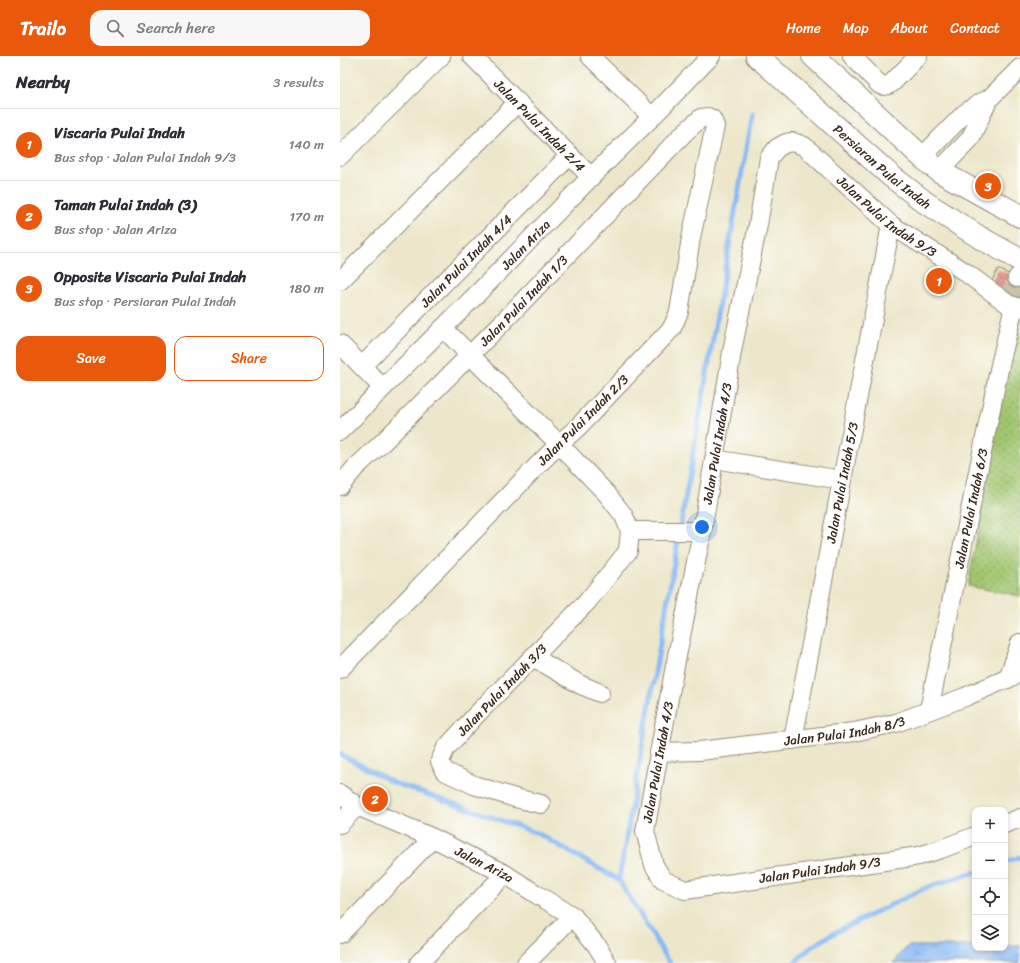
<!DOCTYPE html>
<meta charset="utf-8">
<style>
body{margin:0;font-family:Sriracha,sans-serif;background:#f7f7f7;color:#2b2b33}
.controls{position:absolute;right:12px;bottom:12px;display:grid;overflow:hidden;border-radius:8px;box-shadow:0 2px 6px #0003}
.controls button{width:36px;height:36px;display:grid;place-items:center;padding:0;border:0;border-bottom:1px solid #e1e1e2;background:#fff;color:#2b2b33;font:20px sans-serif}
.you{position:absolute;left:362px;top:471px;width:14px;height:14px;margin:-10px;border:3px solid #fff;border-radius:50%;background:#1a73e8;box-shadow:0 0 0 6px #1a73e833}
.badge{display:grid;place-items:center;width:26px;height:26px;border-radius:50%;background:#ea580c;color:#fff;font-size:13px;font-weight:700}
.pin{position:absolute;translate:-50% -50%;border:2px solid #fff;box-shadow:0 1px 4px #0006}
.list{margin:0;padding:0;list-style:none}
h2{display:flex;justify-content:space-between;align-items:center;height:52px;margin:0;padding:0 16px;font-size:17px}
h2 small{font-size:13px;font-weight:400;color:#7c7c81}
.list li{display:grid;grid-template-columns:26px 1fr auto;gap:12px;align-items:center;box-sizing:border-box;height:72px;padding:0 16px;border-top:1px solid #e1e1e2}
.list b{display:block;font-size:15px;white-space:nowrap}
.list p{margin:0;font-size:13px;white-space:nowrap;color:#7c7c81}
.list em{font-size:13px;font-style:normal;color:#7c7c81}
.actions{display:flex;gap:8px;padding:12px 16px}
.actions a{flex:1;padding:9px 0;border:1px solid #ea580c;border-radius:12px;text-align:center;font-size:14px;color:#ea580c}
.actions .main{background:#ea580c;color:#fff}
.icon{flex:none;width:22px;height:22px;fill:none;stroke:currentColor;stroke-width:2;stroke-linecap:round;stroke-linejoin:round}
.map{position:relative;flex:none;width:680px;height:907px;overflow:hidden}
header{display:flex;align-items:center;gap:24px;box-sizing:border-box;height:56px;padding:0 20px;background:#ea580c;color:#fff}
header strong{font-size:19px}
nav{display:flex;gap:22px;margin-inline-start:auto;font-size:14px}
.search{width:280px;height:36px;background:#f7f7f7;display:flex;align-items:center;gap:10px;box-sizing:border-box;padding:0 14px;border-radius:12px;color:#7c7c81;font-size:15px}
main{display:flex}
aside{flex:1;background:#fff}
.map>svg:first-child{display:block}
.park{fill:url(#park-dots);stroke:#6e7847}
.water{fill:url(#water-ripples);stroke:#62728a}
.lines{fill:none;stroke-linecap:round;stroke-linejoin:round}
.stream{stroke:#89baf5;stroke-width:5}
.building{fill:url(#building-cross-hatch)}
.minor-tunnel{stroke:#c9c1a8;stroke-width:18;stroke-dasharray:18 9;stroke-linecap:butt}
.minor-casing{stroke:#948874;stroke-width:20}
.major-casing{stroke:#948874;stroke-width:24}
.minor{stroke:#fff;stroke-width:18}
.major{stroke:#fff;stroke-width:22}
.labels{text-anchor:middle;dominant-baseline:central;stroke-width:3;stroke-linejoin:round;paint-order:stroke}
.street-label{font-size:13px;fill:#3b2a1e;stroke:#fdfcf7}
</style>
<header>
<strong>Trailo</strong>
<div class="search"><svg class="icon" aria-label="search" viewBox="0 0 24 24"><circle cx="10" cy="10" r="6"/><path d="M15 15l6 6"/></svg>Search here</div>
<nav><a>Home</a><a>Map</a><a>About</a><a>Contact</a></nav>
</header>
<main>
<aside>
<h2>Nearby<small>3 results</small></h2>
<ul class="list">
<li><span class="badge">1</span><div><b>Viscaria Pulai Indah</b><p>Bus stop · Jalan Pulai Indah 9/3</p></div><em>140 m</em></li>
<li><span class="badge">2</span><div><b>Taman Pulai Indah (3)</b><p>Bus stop · Jalan Ariza</p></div><em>170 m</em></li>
<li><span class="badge">3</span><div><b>Opposite Viscaria Pulai Indah</b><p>Bus stop · Persiaran Pulai Indah</p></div><em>180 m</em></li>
</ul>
<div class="actions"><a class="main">Save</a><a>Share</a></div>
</aside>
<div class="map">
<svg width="680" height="907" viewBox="0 0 680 907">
<defs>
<pattern id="park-dots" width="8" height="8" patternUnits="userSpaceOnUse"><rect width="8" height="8" fill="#a1c670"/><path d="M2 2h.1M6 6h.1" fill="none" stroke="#84a15b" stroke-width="1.8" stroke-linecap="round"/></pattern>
<pattern id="water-ripples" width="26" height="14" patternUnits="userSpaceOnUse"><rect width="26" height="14" fill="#89baf5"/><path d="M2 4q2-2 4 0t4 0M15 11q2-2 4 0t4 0" fill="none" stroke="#7197c6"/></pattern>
<pattern id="building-cross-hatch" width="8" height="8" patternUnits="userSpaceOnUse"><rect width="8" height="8" fill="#e69f9a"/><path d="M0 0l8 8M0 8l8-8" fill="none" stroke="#bc827d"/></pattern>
</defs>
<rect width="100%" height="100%" fill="#fdfcf7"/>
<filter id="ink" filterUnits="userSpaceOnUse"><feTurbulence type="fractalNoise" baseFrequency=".025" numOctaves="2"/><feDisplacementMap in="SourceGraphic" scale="8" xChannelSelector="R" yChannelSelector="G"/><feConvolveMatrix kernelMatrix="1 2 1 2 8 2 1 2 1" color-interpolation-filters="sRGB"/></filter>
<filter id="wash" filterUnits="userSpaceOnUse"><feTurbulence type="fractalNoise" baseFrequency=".012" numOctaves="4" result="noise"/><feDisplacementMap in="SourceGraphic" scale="16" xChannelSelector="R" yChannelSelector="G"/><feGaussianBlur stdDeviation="0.9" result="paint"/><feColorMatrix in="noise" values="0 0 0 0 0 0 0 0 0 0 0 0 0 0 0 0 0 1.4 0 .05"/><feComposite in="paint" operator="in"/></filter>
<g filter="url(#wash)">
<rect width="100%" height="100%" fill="#ece7ca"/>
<path class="park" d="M 676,263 L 680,264 L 680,540 L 628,530 Z"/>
<path class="water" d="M 568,890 L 635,890 L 635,892 L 665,892 L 665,890 L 680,890 L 680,907 L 553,907 Z"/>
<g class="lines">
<g class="stream">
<path d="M 0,698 L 54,727 L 197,777 L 279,824 L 330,907"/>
<path d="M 665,806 L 680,801"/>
<path d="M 279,824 L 412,58"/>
<path d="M 454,907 L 473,890 L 496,876 L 585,832 L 635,816"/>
</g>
</g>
<g id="blocks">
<path class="building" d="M 658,213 L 680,223 L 680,243 L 650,229 Z"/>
</g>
</g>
<g filter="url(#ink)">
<use href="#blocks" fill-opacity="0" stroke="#948874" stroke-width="1"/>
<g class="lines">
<path class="minor-tunnel" d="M 670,238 L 677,222"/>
<g class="minor-casing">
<g id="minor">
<path id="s1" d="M 132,0 L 251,121"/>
<path d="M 250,0 L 312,61"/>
<path d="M 512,0 L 540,29 C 544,31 547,30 552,27 L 578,0"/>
<path d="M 0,100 L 101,0"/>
<path d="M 582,101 L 624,58 L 640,47 L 649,43"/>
<path d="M 599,115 L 630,83 L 649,43 L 680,12"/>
<path d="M 677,222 L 680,219"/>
<path d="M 0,225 L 178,46"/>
<path d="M 103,272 L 219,388 L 267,438 L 284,460 L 290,475 L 288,495 L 247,546 L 137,658 L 106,692 L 100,705 L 104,715 L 134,729 L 175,742 L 201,748"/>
<path d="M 0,288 L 43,332"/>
<path id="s2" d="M 22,310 L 230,99"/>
<path id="s3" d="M 0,375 L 144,231 L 251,121 L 312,61 L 371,0"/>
<path d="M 374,403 L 502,424"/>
<path id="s4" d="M 0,430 L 15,412 L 42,387 L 164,265 L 345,76 L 361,62 L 368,61 L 372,63 L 375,70 L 351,182 L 339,256 L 332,272 L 238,371 L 219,388 L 195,412 L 0,613"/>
<path d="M 290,475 L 351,475 L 362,476"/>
<path d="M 193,601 L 241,629 L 260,637"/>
<path d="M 668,623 L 680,587"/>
<path id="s5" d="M 589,654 L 660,309 L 674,250"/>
<path id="s6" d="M 453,684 L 502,424 L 551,169"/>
<path id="s7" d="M 319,696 L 360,695 L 514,676 L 556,667 L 625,641 L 680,617"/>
<path id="s8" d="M 0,738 L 17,750 L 93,782 L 165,818 L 196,838 L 233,860 L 257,890 L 267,907"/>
<path d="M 0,768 L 17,750"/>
<path d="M 665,768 L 680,762"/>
<path id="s9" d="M 635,780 L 601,793 L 579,800 L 345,834 L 323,824 L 314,809 L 305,775 L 334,615 L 362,476 L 393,290 L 418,169 L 429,102 L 437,92 L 446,87 L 453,86 L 464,90 L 551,169 L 625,216 L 668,248 L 680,252"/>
<path d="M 0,878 L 93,782"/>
<path d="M 79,907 L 165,818"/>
<path d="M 186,907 L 233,860"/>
</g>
</g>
<g class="major-casing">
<g id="major">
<path id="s10" d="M 417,0 L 551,120 L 586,147 L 639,181 L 680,204"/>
<path d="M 473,0 L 582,101 L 599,115 L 680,160"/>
</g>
</g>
<use href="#minor" class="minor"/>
<use href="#major" class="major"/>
</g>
</g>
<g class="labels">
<g class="street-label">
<text stroke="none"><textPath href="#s1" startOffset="97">Jalan Pulai Indah 2/4</textPath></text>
<text stroke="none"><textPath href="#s10" startOffset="167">Persiaran Pulai Indah</textPath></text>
<text stroke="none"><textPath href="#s9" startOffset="1208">Jalan Pulai Indah 9/3</textPath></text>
<text stroke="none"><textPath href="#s3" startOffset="263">Jalan Ariza</textPath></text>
<text stroke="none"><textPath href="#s2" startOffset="148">Jalan Pulai Indah 4/4</textPath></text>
<text stroke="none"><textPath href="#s4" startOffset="261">Jalan Pulai Indah 1/3</textPath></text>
<text transform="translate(243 364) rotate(-45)">Jalan Pulai Indah 2/3</text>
<text stroke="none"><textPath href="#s9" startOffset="767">Jalan Pulai Indah 4/3</textPath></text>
<text stroke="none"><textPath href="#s6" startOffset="262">Jalan Pulai Indah 5/3</textPath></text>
<text stroke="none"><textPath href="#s5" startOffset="206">Jalan Pulai Indah 6/3</textPath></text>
<text transform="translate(162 634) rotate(-46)">Jalan Pulai Indah 3/3</text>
<text stroke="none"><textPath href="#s7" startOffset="187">Jalan Pulai Indah 8/3</textPath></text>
<text stroke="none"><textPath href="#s9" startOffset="443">Jalan Pulai Indah 4/3</textPath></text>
<text stroke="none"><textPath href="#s8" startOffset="161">Jalan Ariza</textPath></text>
<text transform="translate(480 814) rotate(-8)">Jalan Pulai Indah 9/3</text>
</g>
</g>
</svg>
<div class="controls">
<button>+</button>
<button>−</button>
<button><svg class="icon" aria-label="locate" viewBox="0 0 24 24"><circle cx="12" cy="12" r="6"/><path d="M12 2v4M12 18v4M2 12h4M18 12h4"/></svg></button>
<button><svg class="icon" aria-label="layers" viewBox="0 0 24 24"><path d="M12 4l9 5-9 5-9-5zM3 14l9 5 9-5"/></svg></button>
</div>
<div class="you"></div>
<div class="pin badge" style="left:599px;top:225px">1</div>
<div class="pin badge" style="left:35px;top:743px">2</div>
<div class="pin badge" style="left:648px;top:130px">3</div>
</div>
</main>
